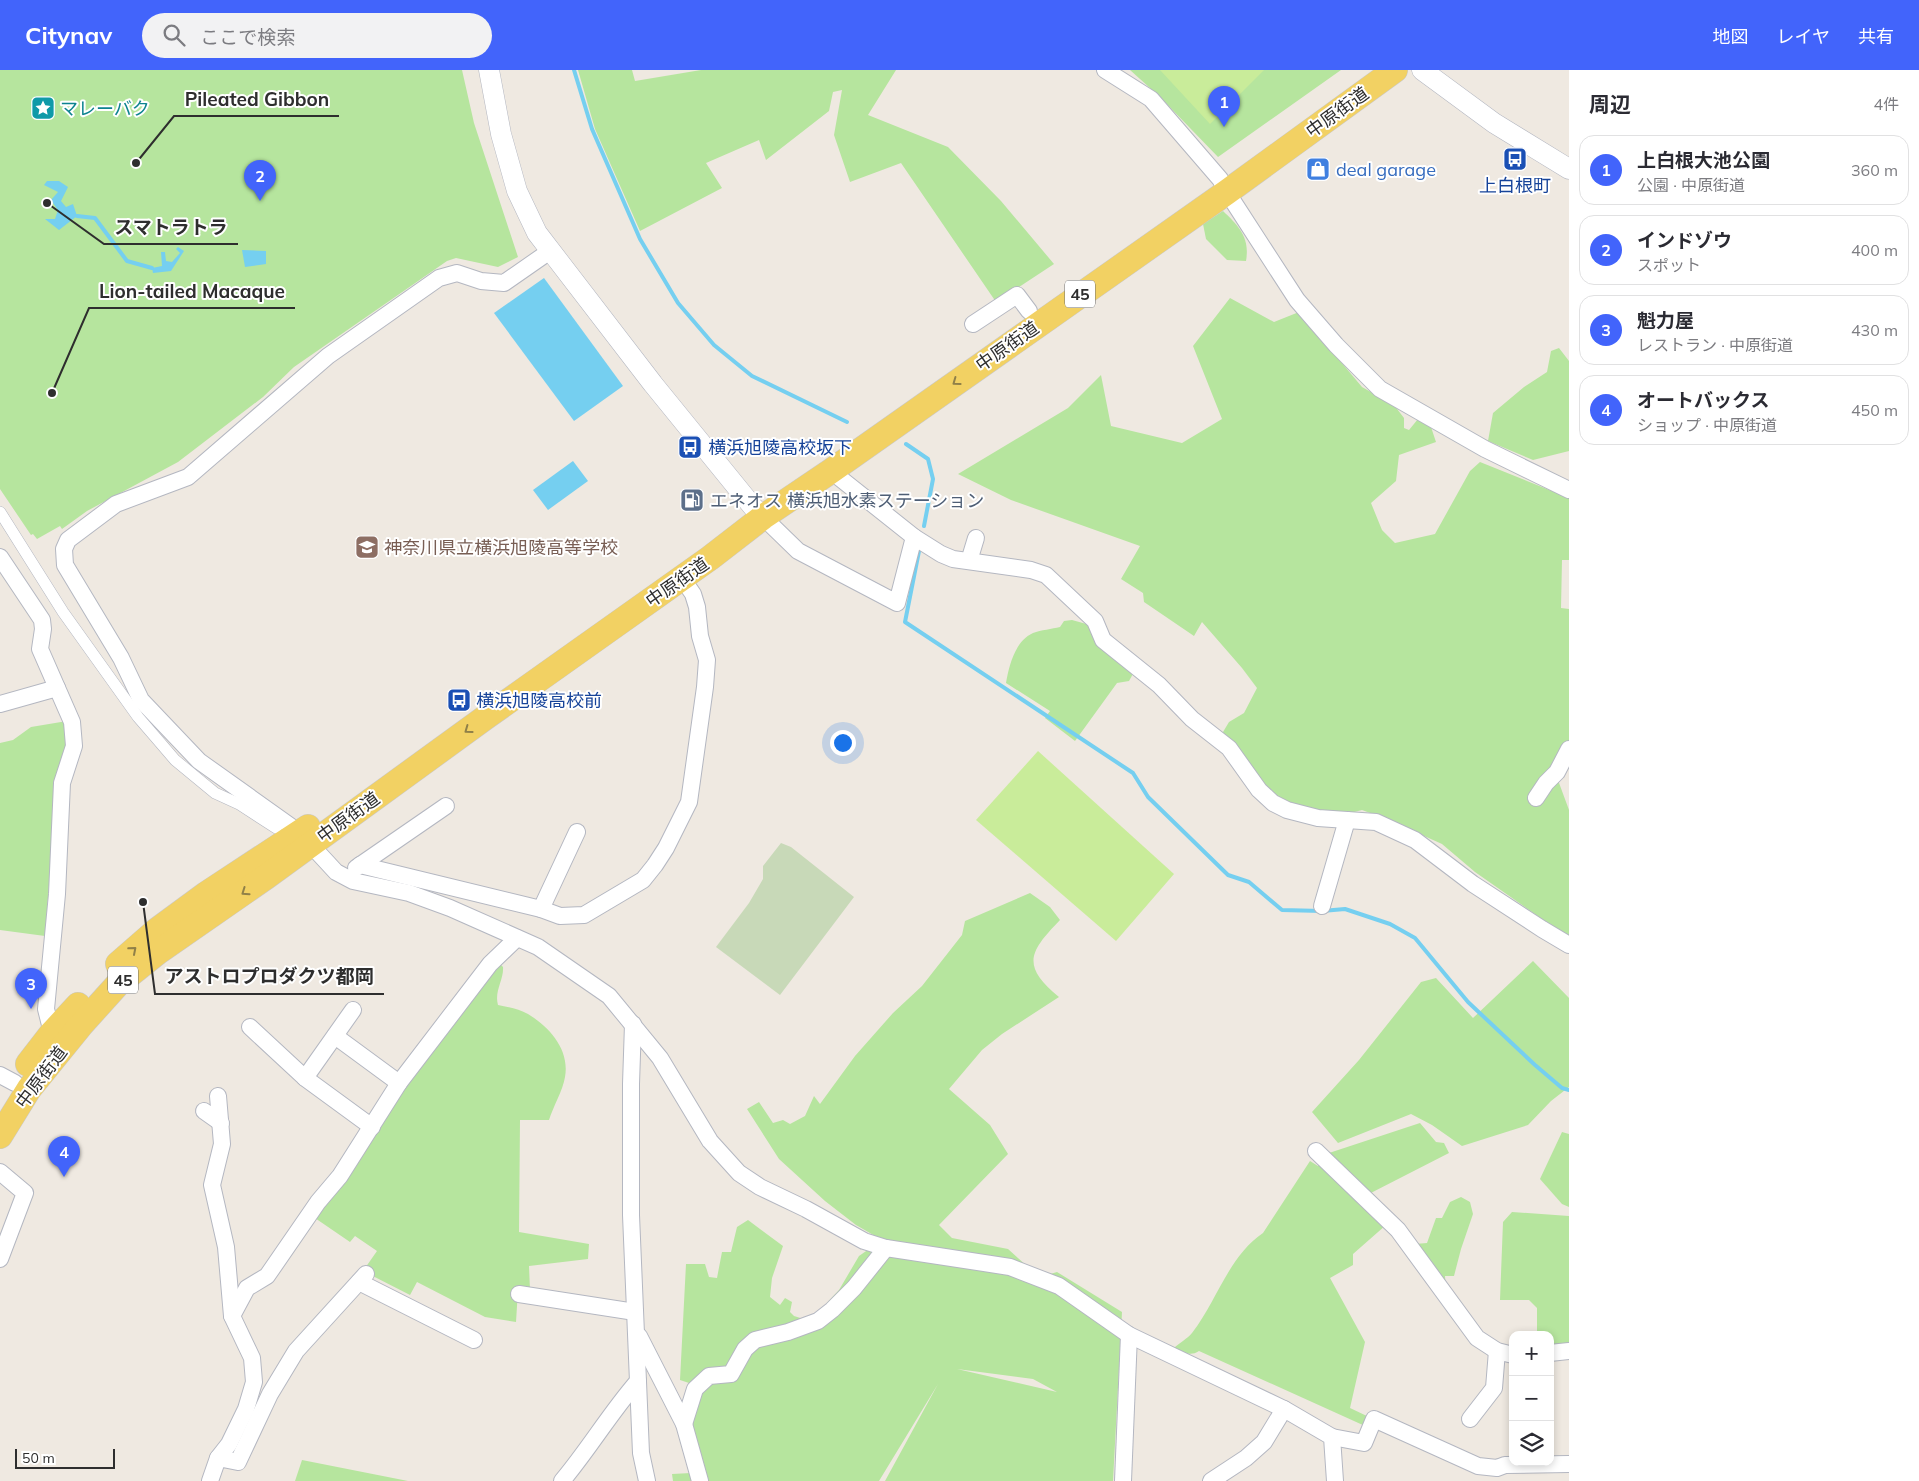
<!DOCTYPE html>
<html lang="ja">
<meta charset="utf-8">
<style>
body{margin:0;font-family:Mulish,"Noto Sans JP",sans-serif;background:#f2f2f3;color:#2b2b33}
.controls{position:absolute;right:15px;bottom:15px;display:grid;overflow:hidden;border-radius:10px;box-shadow:0 2px 8px #0003}
.controls button{width:45px;height:45px;display:grid;place-items:center;padding:0;border:0;border-bottom:1px solid #e1e1e2;background:#fff;color:#2b2b33;font:25px sans-serif}
.scale{position:absolute;left:15px;bottom:12px;width:100px;box-sizing:border-box;padding-left:5px;border:2px solid #2e2e2e;border-top:0;font-size:14px;line-height:18px;white-space:nowrap;color:#2e2e2e;-webkit-text-stroke:4px #fff;paint-order:stroke}
.you{position:absolute;left:842px;top:672px;width:18px;height:18px;margin:-12px;border:4px solid #fff;border-radius:50%;background:#1a73e8;box-shadow:0 0 0 8px #1a73e833}
.badge{display:grid;place-items:center;width:32px;height:32px;border-radius:50%;background:#4264fb;color:#fff;font-size:16px;font-weight:700}
.pin{position:absolute;translate:-50% -41px;filter:drop-shadow(0 1px 2px #0008)}
.pin::after{content:'';position:absolute;top:26px;width:18px;height:15px;background:inherit;clip-path:polygon(0 0,100% 0,50% 100%)}
.list{margin:0;padding:0;list-style:none}
h2{display:flex;justify-content:space-between;align-items:center;height:65px;margin:0;padding:0 20px;font-size:21px}
h2 small{font-size:16px;font-weight:400;color:#7c7c81}
.list li{display:grid;grid-template-columns:32px 1fr auto;gap:15px;align-items:center;box-sizing:border-box;height:70px;margin:0 10px 10px;padding:0 10px;border:1px solid #e1e1e2;border-radius:15px}
.list b{display:block;font-size:19px;white-space:nowrap}
.list p{margin:0;font-size:16px;white-space:nowrap;color:#7c7c81}
.list em{font-size:16px;font-style:normal;color:#7c7c81}
.icon{flex:none;width:28px;height:28px;fill:none;stroke:currentColor;stroke-width:2;stroke-linecap:round;stroke-linejoin:round}
.map{position:relative;flex:none;width:1569px;height:1411px;overflow:hidden}
header{display:flex;align-items:center;gap:30px;box-sizing:border-box;height:70px;padding:0 25px;background:#4264fb;color:#fff}
header strong{font-size:24px}
nav{display:flex;gap:28px;margin-inline-start:auto;font-size:18px}
.search{width:350px;height:45px;background:#f2f2f3;display:flex;align-items:center;gap:12px;box-sizing:border-box;padding:0 18px;border-radius:28px;color:#7c7c81;font-size:19px}
main{display:flex}
aside{flex:1;background:#fff}
.map>svg:first-child{display:block}
.green{fill:#b6e59e;fill-rule:evenodd}
.cemetery{fill:#c8d9b8}
.pitch{fill:#c9ec9a}
.water{fill:#75cff0}
.lines{fill:none;stroke-linecap:round;stroke-linejoin:round}
.stream{stroke:#75cff0;stroke-width:4}
.pedestrian-casing{stroke:#b4b7c1;stroke-width:12}
.minor-casing{stroke:#b4b7c1;stroke-width:18}
.tertiary-casing{stroke:#b4b7c1;stroke-width:21}
.primary-casing{stroke:#c9c9c9;stroke-width:26}
.pedestrian{stroke:#fff;stroke-width:11}
.minor{stroke:#fff;stroke-width:16}
.tertiary{stroke:#fff;stroke-width:20}
.primary{stroke:#f2d163;stroke-width:25}
.oneway{stroke:#908048}
.labels{text-anchor:middle;dominant-baseline:central;stroke-width:4;stroke-linejoin:round;paint-order:stroke}
.shield{fill:#fff;stroke:#6d6d6d;stroke-width:1}
.shield-label{font-size:16px;font-weight:bold;fill:#2e2e2e}
.culture-label{font-size:18px;fill:#0d838f;stroke:#fff;text-anchor:start}
.street-label{font-size:18px;fill:#2e2e2e;stroke:#fff}
.shop-label{font-size:18px;fill:#366cbe;stroke:#fff;text-anchor:start}
.transit-label{font-size:18px;fill:#164399;stroke:#fff;text-anchor:start}
.service-label{font-size:18px;fill:#4e5e75;stroke:#fff;text-anchor:start}
.education-label{font-size:18px;fill:#785e54;stroke:#fff;text-anchor:start}
.leader{fill:none;stroke:#2e2e2e;stroke-width:2}
.callout-dot{fill:#2e2e2e;stroke:#fff;stroke-width:2}
.callout-label{font-size:19px;text-anchor:middle;font-weight:bold;fill:#2e2e2e;stroke:#fff;stroke-width:4;stroke-linejoin:round;paint-order:stroke}
</style>
<header>
<strong>Citynav</strong>
<div class="search"><svg class="icon" aria-label="search" viewBox="0 0 24 24"><circle cx="10" cy="10" r="6"/><path d="M15 15l6 6"/></svg>ここで検索</div>
<nav><a>地図</a><a>レイヤ</a><a>共有</a></nav>
</header>
<main>
<div class="map">
<svg width="1569" height="1411" viewBox="0 0 1569 1411">
<rect width="100%" height="100%" fill="#efe9e1"/>
<g class="green">
<path d="M 0,0 L 462,0 L 474,53 L 518,187 L 498,197 L 456,188 L 447,191 L 294,297 L 263,327 L 178,392 L 87,441 L 62,459 L 60,456 L 37,469 L 33,464 L 31,465 L 0,419 Z"/>
<path d="M 578,0 L 632,0 L 635,11 L 701,0 L 896,0 L 868,45 L 948,77 L 1001,131 L 1054,194 L 996,232 L 901,93 L 850,112 L 834,65 L 842,20 L 833,22 L 829,41 L 766,90 L 759,70 L 706,93 L 722,118 L 640,161 L 595,59 Z"/>
<path d="M 1130,0 L 1341,0 L 1218,87 L 1160,27 Z"/>
<path d="M 1223,141 C 1239,156 1250,168 1246,191 L 1227,190 L 1206,169 L 1203,154 Z"/>
<path d="M 1230,228 L 1274,252 L 1299,242 L 1362,317 L 1394,335 L 1404,348 L 1404,358 L 1409,360 L 1418,349 L 1431,357 L 1436,372 L 1399,385 L 1396,411 L 1371,433 L 1382,460 L 1395,473 L 1435,464 L 1470,401 L 1480,392 L 1569,428 L 1569,490 L 1562,490 L 1561,538 L 1569,539 L 1569,674 L 1555,702 L 1569,740 L 1569,868 L 1475,802 L 1442,774 L 1384,748 L 1362,740 L 1331,748 L 1284,735 L 1227,683 L 1223,662 L 1229,652 L 1244,643 L 1257,618 L 1242,598 L 1202,552 L 1194,566 L 1144,532 L 1143,523 L 1121,509 L 1140,476 L 1011,430 L 958,404 L 1068,338 L 1101,305 L 1111,356 L 1182,373 L 1222,349 L 1193,276 Z"/>
<path d="M 1559,278 L 1569,291 L 1569,381 L 1533,390 L 1488,371 L 1493,343 L 1524,317 L 1547,302 L 1551,281 Z"/>
<path d="M 1072,550 L 1090,555 L 1134,602 L 1129,611 L 1117,613 L 1075,671 L 1045,648 L 1050,641 L 1006,613 C 1009,596 1015,571 1033,563 C 1041,560 1052,559 1060,557 L 1064,551 Z"/>
<path d="M 67,651 L 69,679 L 57,712 L 45,866 L 0,860 L 0,673 L 13,670 L 31,657 Z"/>
<path d="M 1030,823 L 1050,837 L 1060,850 C 1029,882 1021,896 1059,927 L 1002,964 L 982,980 L 949,1019 L 990,1055 L 1008,1084 L 939,1155 L 952,1168 L 1008,1179 L 1028,1197 L 1047,1205 L 1057,1202 L 1122,1242 L 1113,1411 L 885,1411 L 938,1314 L 879,1411 L 673,1411 L 672,1404 L 691,1403 L 689,1313 L 680,1310 L 686,1194 L 705,1194 L 709,1207 L 717,1208 L 722,1182 L 731,1182 L 737,1157 L 748,1150 L 783,1176 L 772,1208 L 770,1227 L 780,1235 L 785,1228 L 792,1232 L 790,1242 L 794,1246 L 810,1251 L 839,1220 L 859,1186 L 882,1170 L 856,1155 L 825,1131 L 779,1089 L 747,1039 L 759,1032 L 773,1053 L 783,1050 L 790,1054 L 805,1046 L 814,1026 L 820,1034 L 855,986 L 893,943 L 922,916 L 962,865 L 965,851 ZM 957,1299 L 1033,1309 L 1057,1322 Z"/>
<path d="M 1533,891 L 1569,928 L 1569,1017 L 1551,1031 L 1528,1055 L 1462,1076 L 1432,1055 L 1411,1044 L 1338,1073 L 1312,1042 L 1359,990 L 1421,912 L 1436,908 L 1473,948 Z"/>
<path d="M 499,893 L 503,897 C 504,910 494,921 498,935 C 508,937 519,939 528,944 C 549,957 570,979 565,1007 C 563,1020 553,1037 549,1050 L 520,1050 L 519,1162 L 589,1174 L 588,1189 L 529,1196 L 530,1220 L 518,1220 L 516,1252 L 485,1247 L 417,1212 L 410,1225 L 363,1201 L 377,1181 L 355,1166 L 350,1172 L 312,1146 L 400,1014 Z"/>
<path d="M 1420,1053 L 1436,1072 L 1444,1073 L 1449,1083 L 1361,1128 L 1386,1155 L 1353,1184 L 1353,1195 L 1330,1208 L 1365,1272 L 1350,1338 L 1369,1347 L 1365,1356 L 1199,1281 C 1190,1287 1183,1282 1174,1278 C 1179,1273 1187,1269 1192,1263 C 1217,1231 1228,1187 1263,1163 L 1310,1091 L 1318,1096 L 1329,1083 Z"/>
<path d="M 1562,1062 L 1569,1064 L 1569,1137 L 1562,1134 L 1540,1109 Z"/>
<path d="M 1461,1127 L 1470,1132 L 1473,1144 L 1461,1179 L 1454,1206 L 1445,1206 L 1446,1220 L 1415,1174 L 1427,1173 L 1436,1148 L 1442,1148 L 1450,1132 Z"/>
<path d="M 1512,1142 L 1569,1146 L 1569,1275 L 1550,1278 L 1550,1265 L 1537,1265 L 1537,1238 L 1529,1230 L 1500,1230 L 1503,1152 Z"/>
<path d="M 302,1390 L 408,1411 L 272,1411 L 295,1411 Z"/>
</g>
<path class="cemetery" d="M 781,773 L 791,777 L 854,827 L 780,925 L 716,877 L 749,833 L 763,809 L 763,796 Z"/>
<g class="pitch">
<path d="M 1160,0 L 1264,0 L 1210,54 Z"/>
<path d="M 1038,681 L 1174,804 L 1116,871 L 976,750 Z"/>
</g>
<g class="water">
<path d="M 47,111 L 59,111 L 68,117 L 61,131 L 66,137 L 73,134 L 77,146 L 59,160 L 45,149 L 55,149 L 58,140 L 51,130 L 58,122 L 44,115 Z"/>
<path d="M 178,177 L 184,181 L 171,201 L 153,203 L 152,198 L 162,196 L 161,182 L 165,182 L 166,191 L 172,192 L 180,183 L 176,179 Z"/>
<path d="M 242,180 L 266,181 L 266,194 L 245,197 Z"/>
<path d="M 544,208 L 623,316 L 574,351 L 494,243 Z"/>
<path d="M 573,391 L 588,411 L 548,440 L 533,420 Z"/>
</g>
<g class="lines">
<g class="stream">
<path d="M 574,0 L 592,59 L 640,169 L 678,233 L 714,275 L 752,306 L 847,352"/>
<path d="M 77,146 L 95,148 L 127,191 L 152,198"/>
<path d="M 906,374 L 928,389 L 933,409 L 924,456"/>
<path d="M 919,481 L 905,552 L 1133,703 L 1148,727 L 1228,805 L 1249,812 L 1282,840 L 1322,841 L 1345,839 L 1390,854 L 1415,868 L 1468,932 L 1535,995 L 1562,1018 L 1569,1020"/>
</g>
<g class="pedestrian-casing">
<path id="pedestrian" d="M 0,442 L 63,542 L 138,647 L 157,669 L 175,690 L 215,723 L 239,734 L 276,758"/>
</g>
<g class="minor-casing">
<g id="minor">
<path d="M 1105,0 L 1151,29 L 1220,109 L 1227,122 L 1297,230 L 1336,275 L 1380,319 L 1485,379 L 1569,420"/>
<path d="M 550,181 L 504,213 L 481,211 L 457,203 L 439,208 L 328,286 L 188,407 L 116,434 L 68,470 L 64,479 L 65,495 L 121,588 L 141,630 L 199,691 L 300,763 L 336,802 L 353,811 L 409,823 L 450,838 L 538,877 L 609,926 L 660,988 L 710,1071 L 739,1103 L 760,1117 L 806,1139 L 864,1171 L 886,1178 L 1010,1197 L 1059,1216 L 1129,1265 L 1284,1339 L 1332,1367 L 1335,1411"/>
<path d="M 973,254 L 1017,225 L 1029,241"/>
<path d="M 763,447 L 798,481 L 897,533 L 914,467 L 831,401"/>
<path d="M 914,467 L 941,484 L 953,489 L 1031,500 L 1046,505 L 1095,551 L 1103,570 L 1159,615 L 1192,649 L 1229,678 L 1259,720 L 1273,733 L 1287,740 L 1318,748 L 1376,752 L 1415,770 L 1473,814 L 1542,859 L 1569,875"/>
<path d="M 0,487 L 42,550 L 43,559 L 40,579 L 72,652 L 74,676 L 62,713 L 57,824 L 46,939 L 52,963"/>
<path d="M 969,491 L 976,468"/>
<path d="M 0,634 L 57,618"/>
<path d="M 1536,728 L 1546,713 L 1557,702 L 1569,679"/>
<path d="M 360,795 L 541,839 L 577,762"/>
<path d="M 356,798 L 446,736"/>
<path d="M 1322,836 L 1347,750"/>
<path d="M 541,839 L 560,846 L 584,845 L 643,810 L 655,795 L 666,778 L 689,732 L 705,617 L 707,590 L 700,566 L 697,537 L 693,524 L 682,508"/>
<path d="M 633,954 L 631,1014 L 631,1145 L 641,1383 L 647,1411"/>
<path d="M 250,957 L 305,1008 L 372,1057"/>
<path d="M 335,966 L 399,1013"/>
<path d="M 0,1005 L 15,1013"/>
<path d="M 305,1008 L 353,940"/>
<path d="M 204,1041 L 221,1053"/>
<path d="M 1316,1081 L 1398,1160 L 1477,1268 L 1497,1281 L 1513,1285"/>
<path d="M 0,1102 L 25,1123 L 0,1189"/>
<path d="M 359,1212 L 474,1270"/>
<path d="M 519,1224 L 635,1242"/>
<path d="M 232,1246 L 247,1218 L 267,1206 L 318,1132 L 340,1106 L 399,1013 L 490,894 L 517,868"/>
<path d="M 639,1266 L 684,1354 L 700,1411"/>
<path d="M 1550,1283 L 1569,1281"/>
<path d="M 1470,1349 L 1494,1318 L 1497,1281"/>
<path d="M 684,1354 L 695,1319 L 709,1306 L 731,1304 L 745,1279 L 755,1270 L 788,1262 L 818,1251 L 832,1240 L 854,1218 L 886,1178"/>
<path d="M 1332,1367 L 1364,1373 L 1374,1349 L 1478,1396 L 1497,1398 L 1505,1395 L 1569,1394"/>
<path d="M 218,1388 L 229,1374 L 246,1339 L 254,1312 L 252,1288 L 232,1246 L 226,1177 L 212,1115 L 222,1074 L 218,1026"/>
<path d="M 210,1411 L 218,1388 L 238,1392 L 270,1324 L 296,1281 L 366,1204"/>
<path d="M 562,1411 C 589,1379 610,1343 638,1311"/>
<path d="M 1123,1411 L 1129,1265"/>
<path d="M 1211,1411 L 1246,1388 L 1264,1372 L 1284,1339"/>
</g>
</g>
<g class="tertiary-casing">
<g id="tertiary">
<path d="M 489,0 L 501,64 L 517,121 L 537,163 L 653,314 L 753,437 L 763,447"/>
<path d="M 1422,0 L 1494,53 L 1569,99"/>
</g>
</g>
<g class="primary-casing">
<g id="primary">
<path d="M 118,894 L 157,860 L 206,824 L 308,757"/>
<path d="M 28,994 L 52,963 L 78,935"/>
<path d="M 0,1066 L 29,1019 L 81,955 L 118,914 L 158,882 L 266,807 L 486,647 L 710,488 L 763,447 L 831,401 L 1227,122 L 1395,0"/>
</g>
</g>
<use href="#pedestrian" class="pedestrian"/>
<use href="#minor" class="minor"/>
<use href="#tertiary" class="tertiary"/>
<use href="#primary" class="primary"/>
</g>
<defs><path id="oneway-chevron" d="M-2-3.5L2.5 0L-2 3.5" fill="none" stroke-width="1.6" stroke-linecap="round" stroke-linejoin="round" transform="scale(1.25)"/></defs>
<g class="oneway">
<use href="#oneway-chevron" transform="translate(956 312) rotate(144)"/>
<use href="#oneway-chevron" transform="translate(468 660) rotate(144)"/>
<use href="#oneway-chevron" transform="translate(245 822) rotate(145)"/>
<use href="#oneway-chevron" transform="translate(133 880) rotate(-41)"/>
</g>
<defs>
<g id="sight-square" transform="scale(1.25)"><rect x="-9" y="-9" width="18" height="18" rx="4" fill="#0f9aa8" stroke="#fff"/><path d="M0-6L1.8-2.2L6-1.7L2.9 1.2L3.7 5.4L0 3.3L-3.7 5.4L-2.9 1.2L-6-1.7L-1.8-2.2Z" fill="#fff"/></g>
<g id="bus-square" transform="scale(1.25)"><rect x="-9" y="-9" width="18" height="18" rx="4" fill="#1a4fb4" stroke="#fff"/><path d="M-5-6H5V4H4V6H2V4H-2V6H-4V4H-5ZM-3.5-4V0h7V-4ZM-3.5 1.2v1.5H-2V1.2ZM2 1.2v1.5H3.5V1.2Z" fill="#fff"/></g>
<g id="shop-square" transform="scale(1.25)"><rect x="-9" y="-9" width="18" height="18" rx="4" fill="#3f7fe0" stroke="#fff"/><path d="M-5-2.5h2.3a2.7 3.5 0 0 1 5.4 0H5L5.5 6h-11ZM-1.5-2.5h3a1.5 2.3 0 0 0-3 0Z" fill="#fff"/></g>
<g id="fuel-square" transform="scale(1.25)"><rect x="-9" y="-9" width="18" height="18" rx="4" fill="#5c6f8a" stroke="#fff"/><path d="M-5.5-6h7V0h2V4h1.3V-2.5L3-4.5l.8-.8L6-3V5H2.5V1h-1V6h-7ZM-4.2-4.7v3.2H.2V-4.7Z" fill="#fff"/></g>
<g id="school-square" transform="scale(1.25)"><rect x="-9" y="-9" width="18" height="18" rx="4" fill="#8d6e63" stroke="#fff"/><path d="M0-5L7-2L0 1L-7-2ZM-4 1L0 2.5L4 1V4Q0 6-4 4Z" fill="#fff"/></g>
</defs>
<g fill-rule="evenodd">
<use href="#sight-square" x="43" y="38"/>
<use href="#bus-square" x="1515" y="89"/>
<use href="#shop-square" x="1318" y="99"/>
<use href="#bus-square" x="690" y="377"/>
<use href="#fuel-square" x="692" y="430"/>
<use href="#school-square" x="367" y="477"/>
<use href="#bus-square" x="459" y="630"/>
</g>
<g class="labels">
<g class="shield">
<rect x="1065" y="210.5" width="30" height="27" rx="4"/>
<rect x="108" y="896.5" width="30" height="27" rx="4"/>
</g>
<g class="shield-label">
<text x="1080" y="224">45</text>
<text x="123" y="910">45</text>
</g>
<g class="culture-label">
<text x="60" y="38">マレーバク</text>
</g>
<g class="street-label">
<text transform="translate(1337 42) rotate(-36)">中原街道</text>
<text transform="translate(1007 276) rotate(-35)">中原街道</text>
<text transform="translate(677 512) rotate(-35)">中原街道</text>
<text transform="translate(348 747) rotate(-36)">中原街道</text>
<text transform="translate(41 1007) rotate(-53)">中原街道</text>
</g>
<g class="shop-label">
<text x="1336" y="99">deal garage</text>
</g>
<g class="transit-label">
<text x="1515" y="115" text-anchor="middle">上白根町</text>
<text x="708" y="377">横浜旭陵高校坂下</text>
<text x="476" y="630">横浜旭陵高校前</text>
</g>
<g class="service-label">
<text x="710" y="430">エネオス 横浜旭水素ステーション</text>
</g>
<g class="education-label">
<text x="384" y="477">神奈川県立横浜旭陵高等学校</text>
</g>
</g>
<path class="leader" d="M136 93L174 46H339M47 133L104 174H238M52 323L89 238H295M143 832L155 924H384"/>
<g class="callout-dot">
<circle cx="136" cy="93" r="5"/>
<circle cx="47" cy="133" r="5"/>
<circle cx="52" cy="323" r="5"/>
<circle cx="143" cy="832" r="5"/>
</g>
<g class="callout-label">
<text x="257" y="36">Pileated Gibbon</text>
<text x="171" y="164">スマトラトラ</text>
<text x="192" y="228">Lion-tailed Macaque</text>
<text x="269" y="913">アストロプロダクツ都岡</text>
</g>
</svg>
<div class="controls">
<button>+</button>
<button>−</button>
<button><svg class="icon" aria-label="layers" viewBox="0 0 24 24"><path d="M12 4l9 5-9 5-9-5zM3 14l9 5 9-5"/></svg></button>
</div>
<div class="scale">50 m</div>
<div class="you"></div>
<div class="pin badge" style="left:1224px;top:57px">1</div>
<div class="pin badge" style="left:260px;top:131px">2</div>
<div class="pin badge" style="left:31px;top:939px">3</div>
<div class="pin badge" style="left:64px;top:1107px">4</div>
</div>
<aside>
<h2>周辺<small>4件</small></h2>
<ul class="list">
<li><span class="badge">1</span><div><b>上白根大池公園</b><p>公園 · 中原街道</p></div><em>360 m</em></li>
<li><span class="badge">2</span><div><b>インドゾウ</b><p>スポット</p></div><em>400 m</em></li>
<li><span class="badge">3</span><div><b>魁力屋</b><p>レストラン · 中原街道</p></div><em>430 m</em></li>
<li><span class="badge">4</span><div><b>オートバックス</b><p>ショップ · 中原街道</p></div><em>450 m</em></li>
</ul>
</aside>
</main>
